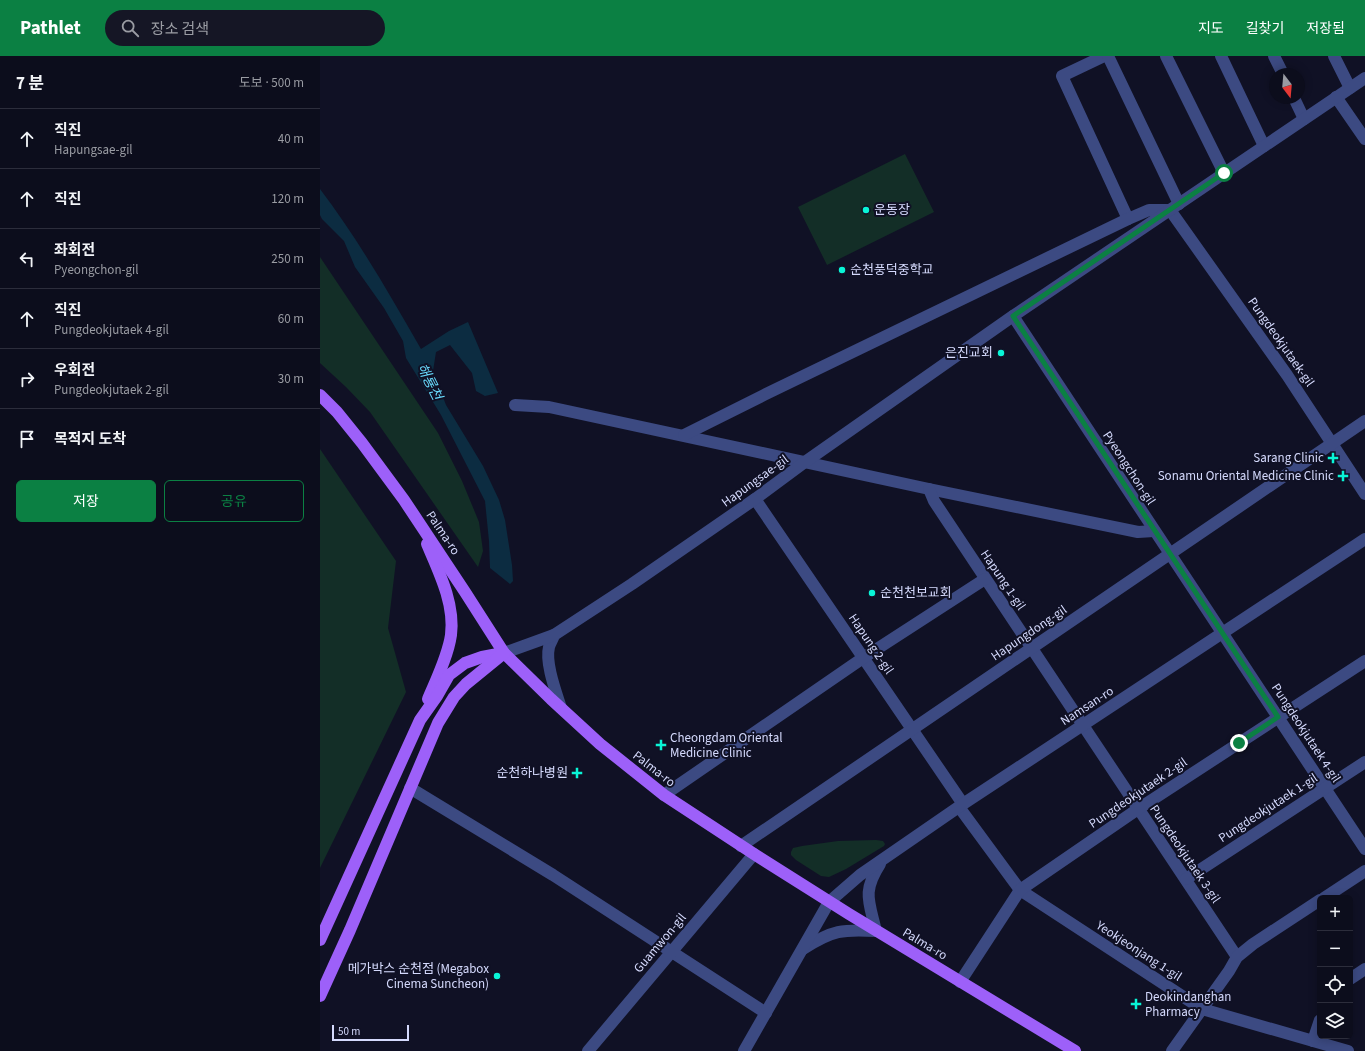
<!DOCTYPE html>
<html lang="ko">
<meta charset="utf-8">
<style>
body{margin:0;font-family:"Source Sans 3","Noto Sans KR",sans-serif;background:#151625;color:#f1f3f6}
.controls{position:absolute;right:12px;bottom:12px;display:grid;overflow:hidden;border-radius:6px;box-shadow:0 2px 10px #0003}
.controls button{width:36px;height:36px;display:grid;place-items:center;padding:0;border:0;border-bottom:1px solid #2c2d3b;background:#0c0d1c;color:#f1f3f6;font:20px sans-serif}
.compass{position:absolute;left:949px;top:12px;width:36px;height:36px;border-radius:50%;background:#0c0d1c;box-shadow:0 2px 10px #0003;rotate:164deg}
.scale{position:absolute;left:12px;bottom:10px;width:77px;box-sizing:border-box;padding-left:4px;border:2px solid #d5dafd;border-top:0;font-size:11px;line-height:14px;white-space:nowrap;color:#d5dafd;-webkit-text-stroke:3px #101125;paint-order:stroke}
.stop{position:absolute;width:12px;height:12px;margin:-9px;border:3px solid #0b8043;border-radius:50%;background:#fff}
.stop.end{background:#0b8043;border-color:#fff;box-shadow:0 1px 4px #0008}
.list{margin:0;padding:0;list-style:none}
h2{display:flex;justify-content:space-between;align-items:center;height:52px;margin:0;padding:0 16px;font-size:17px}
h2 small{font-size:13px;font-weight:400;color:#9a9ca3}
.list li{display:grid;grid-template-columns:26px 1fr auto;gap:12px;align-items:center;box-sizing:border-box;height:60px;padding:0 16px;border-top:1px solid #2c2d3b}
.list b{display:block;font-size:15px;white-space:nowrap}
.list p{margin:0;font-size:13px;white-space:nowrap;color:#9a9ca3}
.list em{font-size:13px;font-style:normal;color:#9a9ca3}
.actions{display:flex;gap:8px;padding:12px 16px}
.actions a{flex:1;padding:9px 0;border:1px solid #0b8043;border-radius:6px;text-align:center;font-size:14px;color:#0b8043}
.actions .main{background:#0b8043;color:#fff}
.icon{flex:none;width:22px;height:22px;fill:none;stroke:currentColor;stroke-width:2;stroke-linecap:round;stroke-linejoin:round}
.map{position:relative;flex:none;width:1045px;height:995px;overflow:hidden}
header{display:flex;align-items:center;gap:24px;box-sizing:border-box;height:56px;padding:0 20px;background:#0b8043;color:#fff}
header strong{font-size:19px}
nav{display:flex;gap:22px;margin-inline-start:auto;font-size:14px}
.search{width:280px;height:36px;background:#151625;display:flex;align-items:center;gap:10px;box-sizing:border-box;padding:0 14px;border-radius:22px;color:#9a9ca3;font-size:15px}
main{display:flex}
aside{flex:1;background:#0c0d1c}
.map>svg:first-child{display:block}
.green{fill:#132e27}
.water{fill:#0c2c41}
.lines{fill:none;stroke-linecap:round;stroke-linejoin:round}
.minor{stroke:#3c4a82;stroke-width:12}
.major{stroke:#9d60f9;stroke-width:12}
.route{stroke:#0b8043;stroke-width:5}
.poi-dot{fill:#09f5d7;stroke:#101125;stroke-width:1.5}
.labels{text-anchor:middle;dominant-baseline:central;stroke-width:4;stroke-linejoin:round;paint-order:stroke}
.poi-label{font-size:13px;fill:#d5dafd;stroke:#101125;text-anchor:start}
.street-label{font-size:13px;fill:#d5dafd;stroke:#101125}
.water-label{font-size:14px;font-style:italic;fill:#67d7f9;stroke:#101125}
</style>
<header>
<strong>Pathlet</strong>
<div class="search"><svg class="icon" aria-label="search" viewBox="0 0 24 24"><circle cx="10" cy="10" r="6"/><path d="M15 15l6 6"/></svg>장소 검색</div>
<nav><a>지도</a><a>길찾기</a><a>저장됨</a></nav>
</header>
<main>
<aside>
<h2>7 분<small>도보 · 500 m</small></h2>
<ul class="list">
<li><svg class="icon" aria-label="ahead" viewBox="0 0 24 24"><path d="M12 20V5M6 11l6-6 6 6"/></svg><div><b>직진</b><p>Hapungsae-gil</p></div><em>40 m</em></li>
<li><svg class="icon" aria-label="ahead" viewBox="0 0 24 24"><path d="M12 20V5M6 11l6-6 6 6"/></svg><div><b>직진</b></div><em>120 m</em></li>
<li><svg class="icon" aria-label="left" viewBox="0 0 24 24"><path d="M17 20v-9H6M10 6l-5 5 5 5"/></svg><div><b>좌회전</b><p>Pyeongchon-gil</p></div><em>250 m</em></li>
<li><svg class="icon" aria-label="ahead" viewBox="0 0 24 24"><path d="M12 20V5M6 11l6-6 6 6"/></svg><div><b>직진</b><p>Pungdeokjutaek 4-gil</p></div><em>60 m</em></li>
<li><svg class="icon" aria-label="right" viewBox="0 0 24 24"><path d="M7 20v-9h11M14 6l5 5-5 5"/></svg><div><b>우회전</b><p>Pungdeokjutaek 2-gil</p></div><em>30 m</em></li>
<li><svg class="icon" aria-label="arrive" viewBox="0 0 24 24"><path d="M6 21V4h12l-3 4 3 4H6"/></svg><div><b>목적지 도착</b></div></li>
</ul>
<div class="actions"><a class="main">저장</a><a>공유</a></div>
</aside>
<div class="map">
<svg width="1045" height="995" viewBox="0 0 1045 995">
<rect width="100%" height="100%" fill="#101125"/>
<g class="green">
<path d="M 585,98 L 614,156 L 507,209 L 478,151 Z"/>
<path d="M 0,201 L 118,377 L 142,425 L 159,466 L 163,495 L 158,511 L 50,356 L 26,331 L 0,307 Z"/>
<path d="M 0,393 L 76,505 L 68,572 L 86,636 L 0,812 Z"/>
<path d="M 556,784 L 563,785 L 565,788 L 564,790 L 526,813 L 509,821 L 501,820 L 476,804 L 471,799 L 471,796 L 473,792 L 482,790 L 518,785 Z"/>
</g>
<path class="water" d="M 0,133 C 38,183 70,239 101,293 L 129,275 L 148,266 L 178,337 L 165,340 L 156,335 L 152,317 L 130,289 L 116,296 L 113,315 L 126,349 L 163,410 L 179,444 L 185,464 L 192,509 L 193,525 L 190,528 L 170,512 L 169,485 L 165,445 L 121,359 L 86,302 L 83,285 L 64,252 L 35,211 L 24,185 L 2,163 L 0,159 Z"/>
<g class="lines">
<g class="minor">
<path d="M 784,0 L 742,20 L 808,163"/>
<path d="M 788,0 L 859,148"/>
<path d="M 846,0 L 904,117"/>
<path d="M 901,0 L 944,90"/>
<path d="M 954,0 L 963,18"/>
<path d="M 1014,0 L 1030,32"/>
<path d="M 1016,41 L 1045,83"/>
<path d="M 974,42 L 984,63"/>
<path d="M 850,154 L 967,319 L 1045,438"/>
<path d="M 693,260 L 1045,793"/>
<path d="M 195,349 L 229,351 L 609,433 L 818,476 L 834,475"/>
<path d="M 364,379 L 444,339 L 808,163 L 829,154 L 850,154"/>
<path d="M 609,433 L 614,445 C 714,598 817,748 917,901"/>
<path d="M 435,443 L 643,748"/>
<path d="M 234,579 C 233,583 230,587 229,591 C 225,607 236,636 241,652"/>
<path d="M 184,597 L 234,579 L 312,528 L 435,443 L 485,406 L 693,260 L 1045,22"/>
<path d="M 90,732 L 233,819 L 446,957"/>
<path d="M 344,739 L 543,602 L 665,523"/>
<path d="M 639,751 L 700,834 L 882,953 L 1028,995"/>
<path d="M 421,790 L 1045,365"/>
<path d="M 866,823 L 1045,706"/>
<path d="M 1004,842 L 1045,815"/>
<path d="M 483,893 C 512,874 523,873 556,875 C 549,845 542,836 560,808"/>
<path d="M 1030,923 L 1045,913"/>
<path d="M 640,926 L 700,834 L 818,753 L 1045,605"/>
<path d="M 993,985 L 1000,964"/>
<path d="M 268,995 L 434,798"/>
<path d="M 424,995 L 509,846 L 540,819 L 643,748 L 1045,483"/>
<path d="M 852,995 L 909,915 L 917,901 L 933,888 L 1000,844"/>
</g>
<g class="major">
<path d="M 0,339 L 17,356 L 42,387 L 84,444 L 145,536 L 184,597 L 231,643 L 280,688 L 344,739 L 434,798 L 529,858 L 755,995"/>
<path d="M 107,488 C 119,516 135,548 131,579 C 128,600 116,624 108,643"/>
<path d="M 0,884 L 100,664 L 117,640 L 129,619 L 145,607 L 162,601 L 183,597"/>
<path d="M 0,940 L 30,874 L 118,667 L 134,641 L 146,628 L 184,597"/>
</g>
</g>
<g class="lines">
<path class="route" d="M 904,117 L 693,260 L 958,661 L 919,687"/>
</g>
<g class="poi-dot">
<circle cx="546" cy="154" r="4"/>
<circle cx="522" cy="214" r="4"/>
<circle cx="681" cy="297" r="4"/>
<path d="M1011 396h4v4h4v4h-4v4h-4v-4h-4v-4h4z"/>
<path d="M1021 414h4v4h4v4h-4v4h-4v-4h-4v-4h4z"/>
<circle cx="552" cy="537" r="4"/>
<path d="M339 683h4v4h4v4h-4v4h-4v-4h-4v-4h4z"/>
<path d="M255 711h4v4h4v4h-4v4h-4v-4h-4v-4h4z"/>
<circle cx="177" cy="920" r="4"/>
<path d="M814 942h4v4h4v4h-4v4h-4v-4h-4v-4h4z"/>
</g>
<g class="labels">
<g class="poi-label">
<text x="554" y="154">운동장</text>
<text x="530" y="214">순천풍덕중학교</text>
<text x="673" y="297" text-anchor="end">은진교회</text>
<text x="1004" y="402" text-anchor="end">Sarang Clinic</text>
<text x="1014" y="420" text-anchor="end">Sonamu Oriental Medicine Clinic</text>
<text x="560" y="537">순천천보교회</text>
<text x="350" y="682">Cheongdam Oriental<tspan x="350" dy="15">Medicine Clinic</tspan></text>
<text x="248" y="717" text-anchor="end">순천하나병원</text>
<text x="169" y="913" text-anchor="end">메가박스 순천점 (Megabox<tspan x="169" dy="15">Cinema Suncheon)</tspan></text>
<text x="825" y="941">Deokindanghan<tspan x="825" dy="15">Pharmacy</tspan></text>
</g>
<g class="street-label">
<text transform="translate(961 286) rotate(55)">Pungdeokjutaek-gil</text>
<text transform="translate(809 412) rotate(57)">Pyeongchon-gil</text>
<text transform="translate(435 425) rotate(-36)">Hapungsae-gil</text>
<text transform="translate(123 477) rotate(56)">Palma-ro</text>
<text transform="translate(683 524) rotate(56)">Hapung 1-gil</text>
<text transform="translate(709 577) rotate(-34)">Hapungdong-gil</text>
<text transform="translate(551 588) rotate(56)">Hapung 2-gil</text>
<text transform="translate(767 650) rotate(-33)">Namsan-ro</text>
<text transform="translate(986 677) rotate(57)">Pungdeokjutaek 4-gil</text>
<text transform="translate(334 713) rotate(38)">Palma-ro</text>
<text transform="translate(818 737) rotate(-34)">Pungdeokjutaek 2-gil</text>
<text transform="translate(948 752) rotate(-33)">Pungdeokjutaek 1-gil</text>
<text transform="translate(865 798) rotate(56)">Pungdeokjutaek 3-gil</text>
<text transform="translate(340 887) rotate(-50)">Guamwon-gil</text>
<text transform="translate(605 888) rotate(31)">Palma-ro</text>
<text transform="translate(819 895) rotate(33)">Yeokjeonjang 1-gil</text>
</g>
<g class="water-label">
<text transform="translate(109 326) rotate(63)">해룡천</text>
</g>
</g>
</svg>
<div class="controls">
<button>+</button>
<button>−</button>
<button><svg class="icon" aria-label="locate" viewBox="0 0 24 24"><circle cx="12" cy="12" r="6"/><path d="M12 2v4M12 18v4M2 12h4M18 12h4"/></svg></button>
<button><svg class="icon" aria-label="layers" viewBox="0 0 24 24"><path d="M12 4l9 5-9 5-9-5zM3 14l9 5 9-5"/></svg></button>
</div>
<svg class="compass" viewBox="-18 -18 36 36"><path d="M0-13l5 13h-10z" fill="#e53935"/><path d="M0 13l5-13h-10z" fill="#9a9ca3"/></svg>
<div class="scale">50 m</div>
<div class="stop" style="left:904px;top:117px"></div>
<div class="stop end" style="left:919px;top:687px"></div>
</div>
</main>
